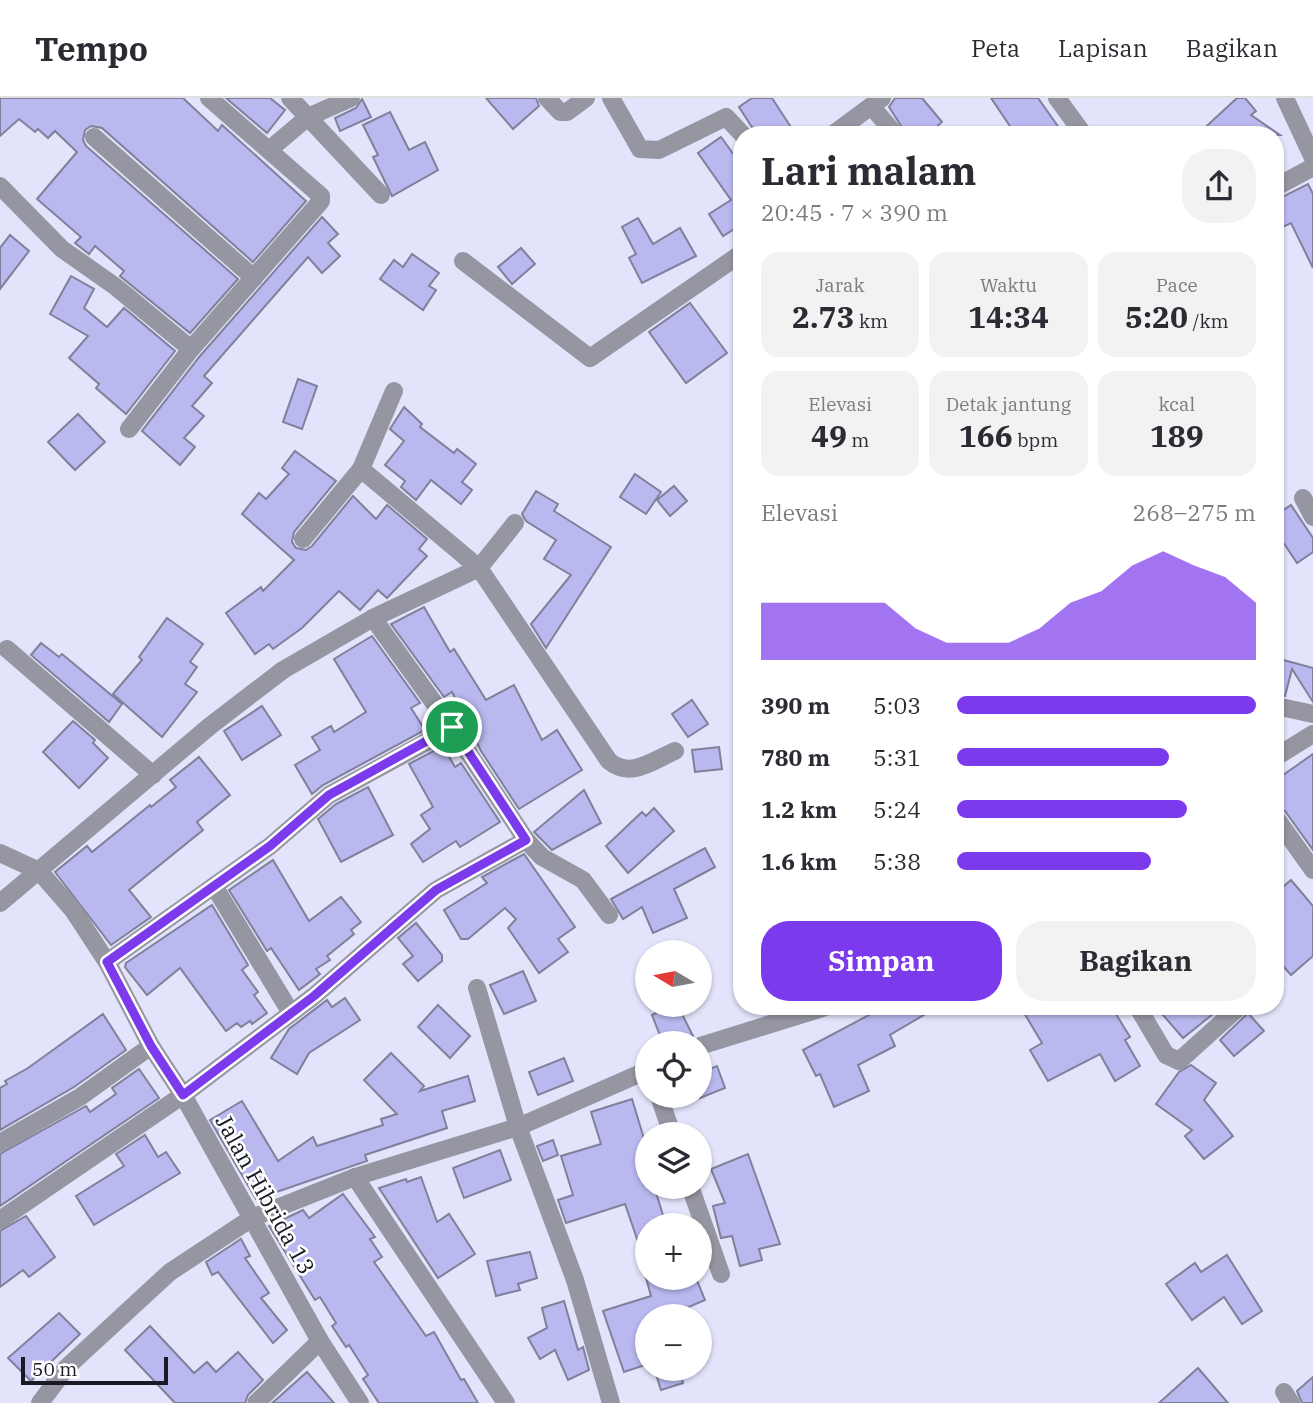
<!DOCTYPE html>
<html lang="id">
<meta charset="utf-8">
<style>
body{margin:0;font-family:"IBM Plex Serif",serif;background:#f2f2f3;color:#2b2b33;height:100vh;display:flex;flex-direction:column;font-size:26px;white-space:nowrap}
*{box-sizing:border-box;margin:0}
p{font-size:23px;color:#7c7c81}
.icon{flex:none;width:38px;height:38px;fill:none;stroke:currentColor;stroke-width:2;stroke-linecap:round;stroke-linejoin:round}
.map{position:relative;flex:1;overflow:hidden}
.details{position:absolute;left:733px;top:28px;width:551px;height:889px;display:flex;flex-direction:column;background:#fff;border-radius:28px;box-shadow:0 2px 5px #0004}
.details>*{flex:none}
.needle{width:46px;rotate:280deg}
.fabs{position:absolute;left:635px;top:842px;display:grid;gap:14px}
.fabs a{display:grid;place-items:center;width:77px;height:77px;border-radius:50%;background:#fff;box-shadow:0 2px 5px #0004;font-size:35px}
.scale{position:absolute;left:21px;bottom:18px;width:147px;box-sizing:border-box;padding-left:7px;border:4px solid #1a1a24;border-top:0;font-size:19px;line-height:24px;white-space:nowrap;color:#1a1a24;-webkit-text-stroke:5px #fff;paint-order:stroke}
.pin{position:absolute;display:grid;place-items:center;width:60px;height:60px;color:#fff;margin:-30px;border:4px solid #fff;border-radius:50%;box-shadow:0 2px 7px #0007}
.round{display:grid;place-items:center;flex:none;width:74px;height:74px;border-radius:28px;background:#f2f2f3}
.overview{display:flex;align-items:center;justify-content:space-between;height:119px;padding:0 28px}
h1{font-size:38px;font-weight:700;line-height:52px}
.metrics{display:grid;grid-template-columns:repeat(3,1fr);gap:10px;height:119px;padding:7px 28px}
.metrics div{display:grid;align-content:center;border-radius:18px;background:#f2f2f3;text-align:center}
.metrics b{font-size:30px;font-weight:700}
.metrics small{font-size:19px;font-weight:400}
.metrics p{font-size:19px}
.chart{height:196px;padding:14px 28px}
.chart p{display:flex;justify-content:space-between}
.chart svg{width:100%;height:126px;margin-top:7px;fill:#7c3aed;opacity:.7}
.primary-button{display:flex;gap:14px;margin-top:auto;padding:14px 28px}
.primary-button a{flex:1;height:80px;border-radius:28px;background:#7c3aed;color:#fff;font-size:28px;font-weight:700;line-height:80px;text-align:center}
.primary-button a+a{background:#f2f2f3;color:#2b2b33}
ul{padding:0 28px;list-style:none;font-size:23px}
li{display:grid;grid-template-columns:112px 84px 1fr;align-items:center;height:52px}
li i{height:18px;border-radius:9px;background:#7c3aed}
header{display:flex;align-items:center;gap:42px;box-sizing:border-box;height:98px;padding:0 35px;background:#fff;border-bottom:2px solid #e1e1e2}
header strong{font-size:33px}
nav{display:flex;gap:38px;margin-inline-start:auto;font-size:24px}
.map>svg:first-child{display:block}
.building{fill:#b9b9f0;stroke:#7f809a;stroke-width:2}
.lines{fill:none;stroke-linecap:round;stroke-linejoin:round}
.minor{stroke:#9596a2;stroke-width:18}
.route-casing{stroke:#fff;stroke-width:14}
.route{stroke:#7c3aed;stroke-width:9}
.labels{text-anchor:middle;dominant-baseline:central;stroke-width:5;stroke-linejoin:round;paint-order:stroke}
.street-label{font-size:23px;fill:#1a1a24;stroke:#fff}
</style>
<header>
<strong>Tempo</strong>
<nav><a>Peta</a><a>Lapisan</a><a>Bagikan</a></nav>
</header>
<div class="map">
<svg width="1313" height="1305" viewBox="0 0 1313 1305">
<rect width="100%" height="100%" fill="#e3e3fb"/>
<!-- building -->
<g class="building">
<polygon points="0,0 183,0 218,33 222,27 306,103 253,164 102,30 91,28 85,32 83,42 86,48 238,181 190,235 120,178 124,173 95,148 89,156 75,145 81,139 37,101 77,54 55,33 48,40 38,31 35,34 19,21 0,38"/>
<polygon points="226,0 270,0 285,12 267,35"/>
<polygon points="486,0 536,0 539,8 513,31"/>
<polygon points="752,0 772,0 796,37 757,37 739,9"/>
<polygon points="895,0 922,0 942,24 927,37 907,37 889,9"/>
<polygon points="991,0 1038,0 1064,37 1016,37"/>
<polygon points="1237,0 1245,0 1256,13 1251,17 1280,37 1197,37"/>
<polygon points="362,1 371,19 340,33 335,20 356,10"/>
<polygon points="390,14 409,52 425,44 438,72 392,98 373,59 378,57 363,27"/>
<polygon points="721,39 742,68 742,126 723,138 709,116 731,102 698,55"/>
<polygon points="1308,86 1313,96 1313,170 1291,125 1276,132 1276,102"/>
<polygon points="322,119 338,136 328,145 340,158 322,175 308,159 204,278 212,285 192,308 204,318 184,340 195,349 180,367 142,333 200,258"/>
<polygon points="638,120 653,146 680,130 696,158 642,185 629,160 636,156 622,129"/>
<polygon points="10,137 29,153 0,191 0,150"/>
<polygon points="521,150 535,166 512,186 498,169"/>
<polygon points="412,156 439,175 429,188 436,192 423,212 380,181 394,162 403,169"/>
<polygon points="71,178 94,191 84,210 107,229 124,210 175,253 126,316 96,290 99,286 69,260 88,238 50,216"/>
<polygon points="690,205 727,255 686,285 649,234"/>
<polygon points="298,281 317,288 302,331 283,324"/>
<polygon points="404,309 422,326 420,329 454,355 457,351 476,366 462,384 472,392 461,406 431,382 416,402 401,389 405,383 385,367 404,343 390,331"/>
<polygon points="78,316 105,344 75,372 48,344"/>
<polygon points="295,353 336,383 294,434 292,444 296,450 306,452 312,448 353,398 376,421 387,407 427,441 419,451 427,458 387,500 378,492 360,512 339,493 302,530 273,551 269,546 255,556 226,515 261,489 263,493 294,462 242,416 259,395 266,401 289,376 282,370"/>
<polygon points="635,376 661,394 646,416 620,399"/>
<polygon points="674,388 687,403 670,418 657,402"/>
<polygon points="536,393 558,406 554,413 611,449 546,550 531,526 571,477 544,461 556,442 526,423 522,416"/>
<polygon points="1291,407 1313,440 1313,454 1297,465 1281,441 1276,445 1276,417"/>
<polygon points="424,509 450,554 454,551 486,602 514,587 542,642 557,632 582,672 519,711 481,653 452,594 444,599 391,526"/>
<polygon points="167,520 203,546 190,564 197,569 185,586 197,594 162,639 113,596 142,562 139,559"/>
<polygon points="372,538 420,605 411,610 425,632 323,687 312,696 295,667 320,652 312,639 331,628 334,634 366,614 334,561"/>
<polygon points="41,545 59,559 62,556 122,606 109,624 31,557"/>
<polygon points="1276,560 1313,570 1313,604 1292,571 1285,598 1276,597"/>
<polygon points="692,602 708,626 688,639 672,616"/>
<polygon points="262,608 281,637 242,662 224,633"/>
<polygon points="73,623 95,642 93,645 108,660 79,690 43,654"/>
<polygon points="443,648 455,669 461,665 500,724 460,749 456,743 423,764 411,746 430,731 421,717 433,709 409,666"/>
<polygon points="719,649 722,671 695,674 692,652"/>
<polygon points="1313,656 1313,752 1285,713 1276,709 1276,682"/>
<polygon points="199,659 230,697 197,724 203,732 129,792 151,819 111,847 55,774 87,748 92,754 150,707 151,709 176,689 170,682"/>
<polygon points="368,689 393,737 341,764 318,721 336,706"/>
<polygon points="584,692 601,725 552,752 534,734"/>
<polygon points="654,710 674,733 628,775 606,748 642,714 646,718"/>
<polygon points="705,750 715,769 674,791 687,820 653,835 642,809 623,821 611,801"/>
<polygon points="524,756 575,829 558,841 568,854 539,875 508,830 516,821 505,810 468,841 461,841 444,812 487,785 482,779"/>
<polygon points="273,762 309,823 341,799 361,824 351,832 354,836 327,858 330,862 316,871 320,876 299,892 271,850 267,853 229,792"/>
<polygon points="1291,782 1313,808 1313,858 1291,877 1283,868 1276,874 1276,795"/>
<polygon points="212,807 248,867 242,872 258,894 254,897 267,915 252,926 250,923 241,929 237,925 226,933 180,870 147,897 125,869 126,865"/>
<polygon points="416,825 442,857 442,863 418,883 403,866 413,858 398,840"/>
<polygon points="523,873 536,903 504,916 490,887"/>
<polygon points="345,900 360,922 309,955 297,976 271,960 289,931 327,902 332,909"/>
<polygon points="673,906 677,906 693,938 679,945 663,945 652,917"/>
<polygon points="438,907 470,938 450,960 418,929"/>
<polygon points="886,908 939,908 890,937 895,948 858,967 869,993 834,1009 820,976 816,978 803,952"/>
<polygon points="1020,908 1111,908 1130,939 1125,942 1140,968 1115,983 1100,956 1048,983 1030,952 1042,945"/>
<polygon points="1173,908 1223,908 1183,940 1163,917"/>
<polygon points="1248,915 1264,933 1234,958 1220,942"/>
<polygon points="103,916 126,952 74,989 0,1032 0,990 7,986 5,983 28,970"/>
<polygon points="391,955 424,988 420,993 468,978 475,1003 442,1013 447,1030 365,1057 367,1063 256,1101 210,1022 242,1003 278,1063 313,1039 317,1048 383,1027 381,1021 397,1016 364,982"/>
<polygon points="564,960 573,983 538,997 529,974"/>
<polygon points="1191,967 1216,985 1204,1002 1233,1038 1204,1061 1185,1038 1192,1032 1156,1006 1179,974"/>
<polygon points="717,968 725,990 700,1000 700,975"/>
<polygon points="139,971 159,1000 0,1108 0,1056 86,1008 90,1014 116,996 112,990"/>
<polygon points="632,1001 648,1054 648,1088 654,1088 666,1127 648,1127 645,1164 625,1106 566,1125 558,1102 573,1097 561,1058 601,1046 591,1014"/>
<polygon points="145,1037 158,1059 166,1054 180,1075 94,1127 76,1098 124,1068 116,1056"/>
<polygon points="553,1042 558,1057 543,1063 537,1048"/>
<polygon points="500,1052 511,1082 464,1100 453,1070"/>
<polygon points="748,1056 780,1146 759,1151 762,1162 740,1168 732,1138 721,1140 713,1108 725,1105 711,1071"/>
<polygon points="421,1079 437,1124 449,1116 475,1156 438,1180 379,1090 406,1081 407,1084"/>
<polygon points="343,1096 375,1139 370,1141 382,1159 374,1164 426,1238 434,1234 461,1282 464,1281 478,1305 379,1305 363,1281 368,1277 349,1247 346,1249 332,1228 336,1225 320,1199 315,1202 269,1128 303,1112 309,1120"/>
<polygon points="26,1118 55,1159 29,1179 23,1172 0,1189 0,1133"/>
<polygon points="241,1141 250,1158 245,1160 269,1195 261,1200 287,1232 273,1245 218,1174 212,1177 206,1164"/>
<polygon points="530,1154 537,1180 518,1186 520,1192 496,1198 487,1163"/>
<polygon points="1227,1157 1262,1213 1242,1226 1224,1199 1192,1222 1166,1186 1195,1165 1201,1174"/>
<polygon points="646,1180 696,1180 705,1202 668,1218 648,1218 648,1266 624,1274 603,1213 651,1198"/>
<polygon points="564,1203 578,1252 583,1249 589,1272 568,1282 555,1252 540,1261 528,1240 547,1230 542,1210"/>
<polygon points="59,1215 80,1236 31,1283 8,1260"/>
<polygon points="150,1228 194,1275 207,1264 216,1274 238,1254 263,1282 248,1297 245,1305 175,1305 125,1252"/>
<polygon points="654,1270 679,1270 683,1285 661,1292"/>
<polygon points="1198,1270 1228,1305 1159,1305"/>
<polygon points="307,1274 334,1305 272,1305 279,1299"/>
<polygon points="1313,1279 1313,1305 1302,1305 1297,1293"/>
</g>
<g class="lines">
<!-- minor -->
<g class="minor">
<polyline points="290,0 381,97"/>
<polyline points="547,0 560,14 567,14 586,0"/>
<polyline points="611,0 640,51 659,52 726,19 743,37"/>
<polyline points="1057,0 1084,37"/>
<polyline points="1285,0 1313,60"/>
<polyline points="872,9 896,37"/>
<polyline points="832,37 882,0"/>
<polyline points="94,39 254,180"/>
<polyline points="269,52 308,19 351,0"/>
<polyline points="0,88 62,151 116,189 191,251 129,331"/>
<polyline points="1276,89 1313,69"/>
<polyline points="463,163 590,260 742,155"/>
<polyline points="191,251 321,103 321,98 209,0"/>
<path d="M361 371 479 470 609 663C630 681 652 663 675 653"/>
<polyline points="1303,400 1313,419"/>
<polyline points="303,441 361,371 394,293"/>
<polyline points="373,520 452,630 526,742 542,759 583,782 609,817"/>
<polyline points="7,551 153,677"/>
<polyline points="1276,608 1313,616"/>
<polyline points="1276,659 1313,636"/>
<polyline points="1276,720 1313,772"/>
<polyline points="0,755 39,773 73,812 107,864 151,948 183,997 320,1243 360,1305"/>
<polyline points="214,788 291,915"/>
<polyline points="0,805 210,628 283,572 373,520 479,470 515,425"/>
<polyline points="107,864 270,748 329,697 452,630"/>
<polyline points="477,890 518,1029 575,1182 611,1305"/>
<polyline points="1137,908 1166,957 1179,963 1240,908"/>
<polyline points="700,948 829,908"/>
<polyline points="659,998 672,1036"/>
<polyline points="0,1045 80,999 151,948"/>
<polyline points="355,1079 506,1305"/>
<polyline points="690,1088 721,1176"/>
<polyline points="0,1122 183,997 314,898 436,792 526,742"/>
<polyline points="1284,1294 1291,1305"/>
<polyline points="40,1305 67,1269 170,1174 252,1120 355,1079 518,1029 648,972"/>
<polyline points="256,1305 320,1243"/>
</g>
</g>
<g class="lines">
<!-- route casing -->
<g class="route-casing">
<polygon id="route" points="452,629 526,742 436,792 314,898 183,997 151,948 107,864 270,748 329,697"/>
</g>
<!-- route -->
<use href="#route" class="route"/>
</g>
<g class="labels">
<!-- street labels -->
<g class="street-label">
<text transform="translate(266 1096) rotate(61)">Jalan Hibrida 13</text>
</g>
</g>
</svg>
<div class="fabs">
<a><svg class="needle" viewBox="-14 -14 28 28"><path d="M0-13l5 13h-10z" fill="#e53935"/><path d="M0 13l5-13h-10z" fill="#7c7c81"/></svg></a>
<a><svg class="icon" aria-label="locate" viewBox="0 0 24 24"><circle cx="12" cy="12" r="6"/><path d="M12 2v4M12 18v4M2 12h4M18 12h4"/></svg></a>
<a><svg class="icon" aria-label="layers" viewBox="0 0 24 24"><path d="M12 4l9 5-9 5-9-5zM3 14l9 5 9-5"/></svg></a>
<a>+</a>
<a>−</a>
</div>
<div class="scale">50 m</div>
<div class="pin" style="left:452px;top:629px;background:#1e9e55"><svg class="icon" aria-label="arrive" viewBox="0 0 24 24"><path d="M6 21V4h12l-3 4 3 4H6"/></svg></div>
<section class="details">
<div class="overview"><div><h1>Lari malam</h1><p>20:45 · 7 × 390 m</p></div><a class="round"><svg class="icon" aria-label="share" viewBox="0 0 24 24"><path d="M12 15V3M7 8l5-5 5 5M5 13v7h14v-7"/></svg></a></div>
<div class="metrics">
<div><p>Jarak</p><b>2.73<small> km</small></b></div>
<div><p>Waktu</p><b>14:34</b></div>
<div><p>Pace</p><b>5:20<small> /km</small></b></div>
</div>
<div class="metrics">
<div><p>Elevasi</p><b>49<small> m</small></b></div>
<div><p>Detak jantung</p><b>166<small> bpm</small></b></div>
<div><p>kcal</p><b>189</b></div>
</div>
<div class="chart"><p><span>Elevasi</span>268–275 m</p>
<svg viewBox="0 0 160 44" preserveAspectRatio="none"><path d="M0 44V24L10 24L20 24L30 24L40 24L50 33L60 38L70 38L80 38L90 33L100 24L110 20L120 11L130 6L140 11L150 15L160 24V44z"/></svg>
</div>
<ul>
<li><b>390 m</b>5:03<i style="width:100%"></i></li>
<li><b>780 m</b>5:31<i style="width:71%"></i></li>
<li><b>1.2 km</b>5:24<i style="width:77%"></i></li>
<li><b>1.6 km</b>5:38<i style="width:65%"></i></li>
</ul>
<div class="primary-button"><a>Simpan</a><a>Bagikan</a></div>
</section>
</div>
